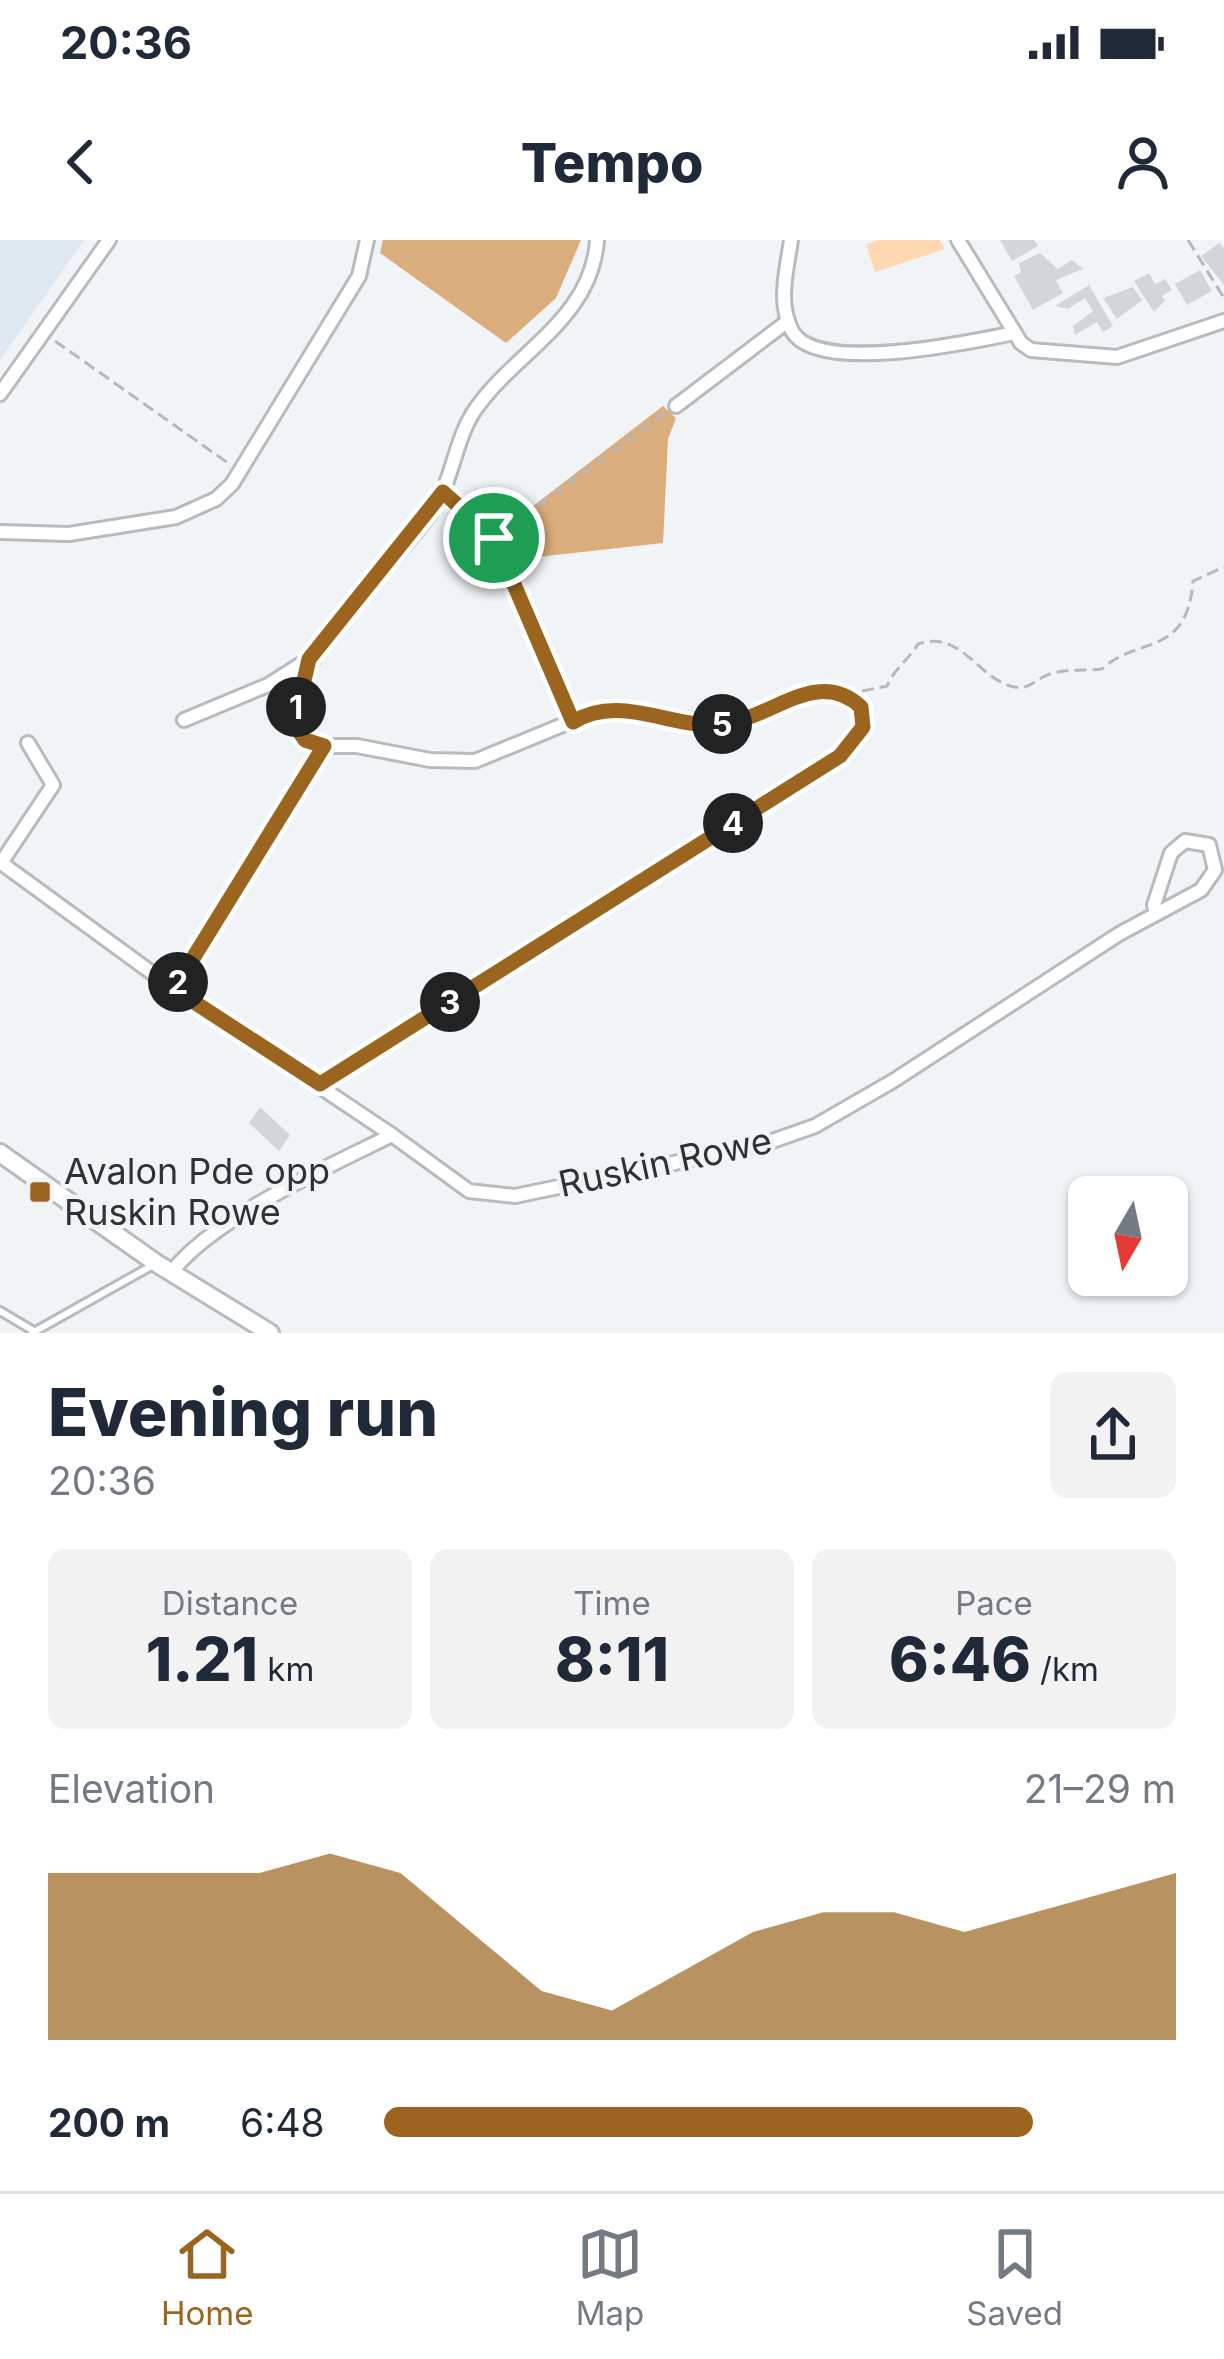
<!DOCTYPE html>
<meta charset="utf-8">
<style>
body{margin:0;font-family:Inter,sans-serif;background:#f2f2f3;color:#1f2937;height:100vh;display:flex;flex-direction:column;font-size:45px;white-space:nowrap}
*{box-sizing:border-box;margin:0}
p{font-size:39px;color:#747a83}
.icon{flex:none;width:66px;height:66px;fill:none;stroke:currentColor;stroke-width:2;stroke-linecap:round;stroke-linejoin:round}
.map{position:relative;height:1093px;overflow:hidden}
.drawer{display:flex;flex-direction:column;background:#fff;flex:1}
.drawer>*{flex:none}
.needle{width:78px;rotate:189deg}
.tools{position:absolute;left:1068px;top:936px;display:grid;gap:24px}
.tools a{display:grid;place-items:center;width:120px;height:120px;border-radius:18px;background:#fff;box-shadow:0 3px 9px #0004;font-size:60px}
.pin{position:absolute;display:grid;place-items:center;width:102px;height:102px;color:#fff;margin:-51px;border:6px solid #fff;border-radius:50%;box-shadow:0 3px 12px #0007}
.km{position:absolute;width:60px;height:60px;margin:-30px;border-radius:50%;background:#222;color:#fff;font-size:33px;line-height:60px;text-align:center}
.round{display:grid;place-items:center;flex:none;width:126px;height:126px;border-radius:18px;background:#f2f2f3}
.headline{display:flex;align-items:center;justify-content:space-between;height:204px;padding:0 48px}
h1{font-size:66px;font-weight:800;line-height:90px}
.figures{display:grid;grid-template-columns:repeat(3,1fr);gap:18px;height:204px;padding:12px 48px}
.figures div{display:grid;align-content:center;border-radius:18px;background:#f2f2f3;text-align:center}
.figures b{font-size:60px;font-weight:800}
.figures small{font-size:33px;font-weight:400}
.figures p{font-size:33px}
.chart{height:336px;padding:24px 48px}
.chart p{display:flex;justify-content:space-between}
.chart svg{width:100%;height:216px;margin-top:12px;fill:#9c651f;opacity:.7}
ul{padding:0 48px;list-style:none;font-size:39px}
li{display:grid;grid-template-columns:192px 144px 1fr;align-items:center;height:90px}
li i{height:30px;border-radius:15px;background:#9c651f}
.status{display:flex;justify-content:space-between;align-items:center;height:84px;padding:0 60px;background:#fff;direction:ltr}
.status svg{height:33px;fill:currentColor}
header{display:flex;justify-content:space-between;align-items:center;height:156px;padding:0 48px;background:#fff;font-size:54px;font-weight:800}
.tab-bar{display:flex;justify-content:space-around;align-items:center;height:168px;border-top:3px solid #e0e1e3;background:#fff;font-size:33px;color:#747a83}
.tab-bar a{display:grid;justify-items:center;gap:6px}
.tab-bar .on{color:#9c651f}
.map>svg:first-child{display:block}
.built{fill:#dfe7f0}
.green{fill:#fdd8b1}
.forest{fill:#dbad7c}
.building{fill:#d3d6d8}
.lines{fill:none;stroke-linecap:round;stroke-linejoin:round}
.service-casing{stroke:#b8bbbe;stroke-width:12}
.minor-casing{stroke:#b8bbbe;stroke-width:18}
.tertiary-casing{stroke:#b8bbbe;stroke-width:22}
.path{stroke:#b5b8ba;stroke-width:3;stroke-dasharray:12 6;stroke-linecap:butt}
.service{stroke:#fff;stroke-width:6}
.minor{stroke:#fff;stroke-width:12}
.tertiary{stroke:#fff;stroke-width:16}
.route-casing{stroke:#fff;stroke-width:24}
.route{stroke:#9c651f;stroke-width:15}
.poi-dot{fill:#9c651f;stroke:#f1f4f6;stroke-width:4.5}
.labels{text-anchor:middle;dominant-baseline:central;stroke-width:9;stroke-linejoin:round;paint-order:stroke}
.street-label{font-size:36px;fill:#303132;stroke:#f1f4f6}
.poi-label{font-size:36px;fill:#303132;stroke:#f1f4f6;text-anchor:start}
</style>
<div class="status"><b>20:36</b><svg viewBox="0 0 49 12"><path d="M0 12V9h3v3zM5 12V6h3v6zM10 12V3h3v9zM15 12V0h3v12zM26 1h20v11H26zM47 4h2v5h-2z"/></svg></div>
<header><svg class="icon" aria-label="back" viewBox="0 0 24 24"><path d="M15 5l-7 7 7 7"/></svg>Tempo<svg class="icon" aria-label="person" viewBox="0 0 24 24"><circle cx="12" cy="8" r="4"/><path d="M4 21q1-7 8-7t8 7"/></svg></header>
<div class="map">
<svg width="1224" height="1093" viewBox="0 0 1224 1093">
<rect width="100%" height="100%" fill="#f1f4f6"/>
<!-- built -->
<polygon class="built" points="0,0 84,0 0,120"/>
<!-- green -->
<polygon class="green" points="879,0 940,0 945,9 875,32 866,4"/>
<!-- forest -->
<g class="forest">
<polygon points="383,0 581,0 556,58 506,103 380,13"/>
<polygon points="663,166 676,178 668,199 663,303 493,322 481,296 502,290"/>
</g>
<!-- building -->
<g class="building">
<polygon points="1000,0 1034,0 1038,6 1012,21"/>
<polygon points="1219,3 1224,8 1224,45 1201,16"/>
<polygon points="1040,13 1058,29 1072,20 1083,29 1056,40 1063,53 1033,70 1014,36 1021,32 1019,23"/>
<polygon points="1200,30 1212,51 1187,65 1175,44"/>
<polygon points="1149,33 1155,44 1165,39 1172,50 1162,56 1165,61 1154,72 1134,41"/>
<polygon points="1089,45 1113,86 1103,92 1097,82 1075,95 1073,86 1093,71 1085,58 1068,69 1055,66"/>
<polygon points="1133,47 1142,60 1117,79 1103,58"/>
<polygon points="260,867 290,895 279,911 249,883"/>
</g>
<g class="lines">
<!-- service casing -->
<g class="service-casing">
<g id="service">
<polyline points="0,1071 32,1090"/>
<polyline points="32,1093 153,1025"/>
</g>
</g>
<!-- minor casing -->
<g class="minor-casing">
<g id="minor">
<path d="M791 0C787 29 777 63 792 91 816 135 971 102 1014 93"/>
<polyline points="958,0 1021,103 1031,110 1117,117 1224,81"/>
<polyline points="0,154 109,0"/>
<polyline points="676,166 788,81"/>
<polyline points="0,292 69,294 176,277 216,259 232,244 359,36 367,0"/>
<polyline points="184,480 268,445 309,419"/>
<polyline points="0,622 174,749 392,895"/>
<polyline points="1,623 53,545 28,503"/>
<polyline points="174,749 324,506"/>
<path d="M320 844 840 516 863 487 861 468 847 454 822 450 730 484 599 470 475 521 430 520 357 506H315L298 494C274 424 398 325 434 268 454 237 455 197 477 167 517 111 592 78 597 0"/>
<path d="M171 1033C212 978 330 926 392 895L469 951 515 956 761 905 815 886 893 841 1119 694 1201 650 1215 630 1209 605 1185 601 1171 613 1154 665 1156 674"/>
</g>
</g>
<!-- tertiary casing -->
<g class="tertiary-casing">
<polyline id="tertiary" points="0,913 156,1023 270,1093"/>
</g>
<!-- path -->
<g class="path">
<polyline points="1188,0 1224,58"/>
<polyline points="55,101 228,223"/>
<polyline points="455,258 494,298 567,470"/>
<polyline points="495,297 667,172"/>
<path d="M862 451 887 446C894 429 909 419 918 404 960 390 976 435 1010 446 1028 451 1031 443 1045 436 1063 428 1083 431 1102 429 1139 395 1187 418 1193 341L1224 327"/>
</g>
<!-- service -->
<use href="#service" class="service"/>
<!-- minor -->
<use href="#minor" class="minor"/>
<!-- tertiary -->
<use href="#tertiary" class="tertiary"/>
</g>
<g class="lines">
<!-- route casing -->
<g class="route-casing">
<path id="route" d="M443 252 494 298 573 482C624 451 677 494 730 483 776 474 819 428 861 467L863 487 840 516 320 844 174 749 324 506 305 500 294 484 309 419Z"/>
</g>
<!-- route -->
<use href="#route" class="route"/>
</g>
<!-- markers -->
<rect class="poi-dot" x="28" y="940" width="24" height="24" rx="6"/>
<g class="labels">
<!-- street labels -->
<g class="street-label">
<text transform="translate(665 922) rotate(-12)">Ruskin Rowe</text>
</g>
<!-- poi labels -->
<g class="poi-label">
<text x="64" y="931">Avalon Pde opp<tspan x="64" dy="41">Ruskin Rowe</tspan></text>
</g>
</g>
</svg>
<div class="tools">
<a><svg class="needle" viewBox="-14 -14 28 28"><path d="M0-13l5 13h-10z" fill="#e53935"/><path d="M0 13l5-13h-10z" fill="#747a83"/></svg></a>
</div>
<div class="pin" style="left:494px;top:298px;background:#1e9e55"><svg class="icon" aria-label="arrive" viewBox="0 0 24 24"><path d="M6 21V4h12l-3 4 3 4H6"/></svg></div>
<b class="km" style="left:296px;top:467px">1</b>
<b class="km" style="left:178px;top:742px">2</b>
<b class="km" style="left:450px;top:762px">3</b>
<b class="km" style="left:733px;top:583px">4</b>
<b class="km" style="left:722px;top:484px">5</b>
</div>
<section class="drawer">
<div class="headline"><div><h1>Evening run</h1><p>20:36</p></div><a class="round"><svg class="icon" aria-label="share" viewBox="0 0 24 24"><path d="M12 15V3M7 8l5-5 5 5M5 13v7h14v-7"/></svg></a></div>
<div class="figures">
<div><p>Distance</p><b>1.21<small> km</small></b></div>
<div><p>Time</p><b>8:11</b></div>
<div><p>Pace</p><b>6:46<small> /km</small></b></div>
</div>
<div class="chart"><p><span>Elevation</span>21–29 m</p>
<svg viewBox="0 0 160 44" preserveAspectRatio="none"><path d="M0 44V10L10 10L20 10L30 10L40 6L50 10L60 22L70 34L80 38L90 30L100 22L110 18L120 18L130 22L140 18L150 14L160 10V44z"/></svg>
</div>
<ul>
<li><b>200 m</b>6:48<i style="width:82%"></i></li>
</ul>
</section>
<nav class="tab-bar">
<a class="on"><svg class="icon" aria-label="home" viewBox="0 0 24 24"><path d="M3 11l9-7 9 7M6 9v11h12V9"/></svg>Home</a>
<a><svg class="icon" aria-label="map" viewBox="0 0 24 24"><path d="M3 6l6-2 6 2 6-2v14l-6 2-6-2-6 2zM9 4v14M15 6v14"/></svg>Map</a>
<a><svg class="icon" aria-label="saved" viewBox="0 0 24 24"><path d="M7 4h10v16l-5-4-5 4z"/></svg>Saved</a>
</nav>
